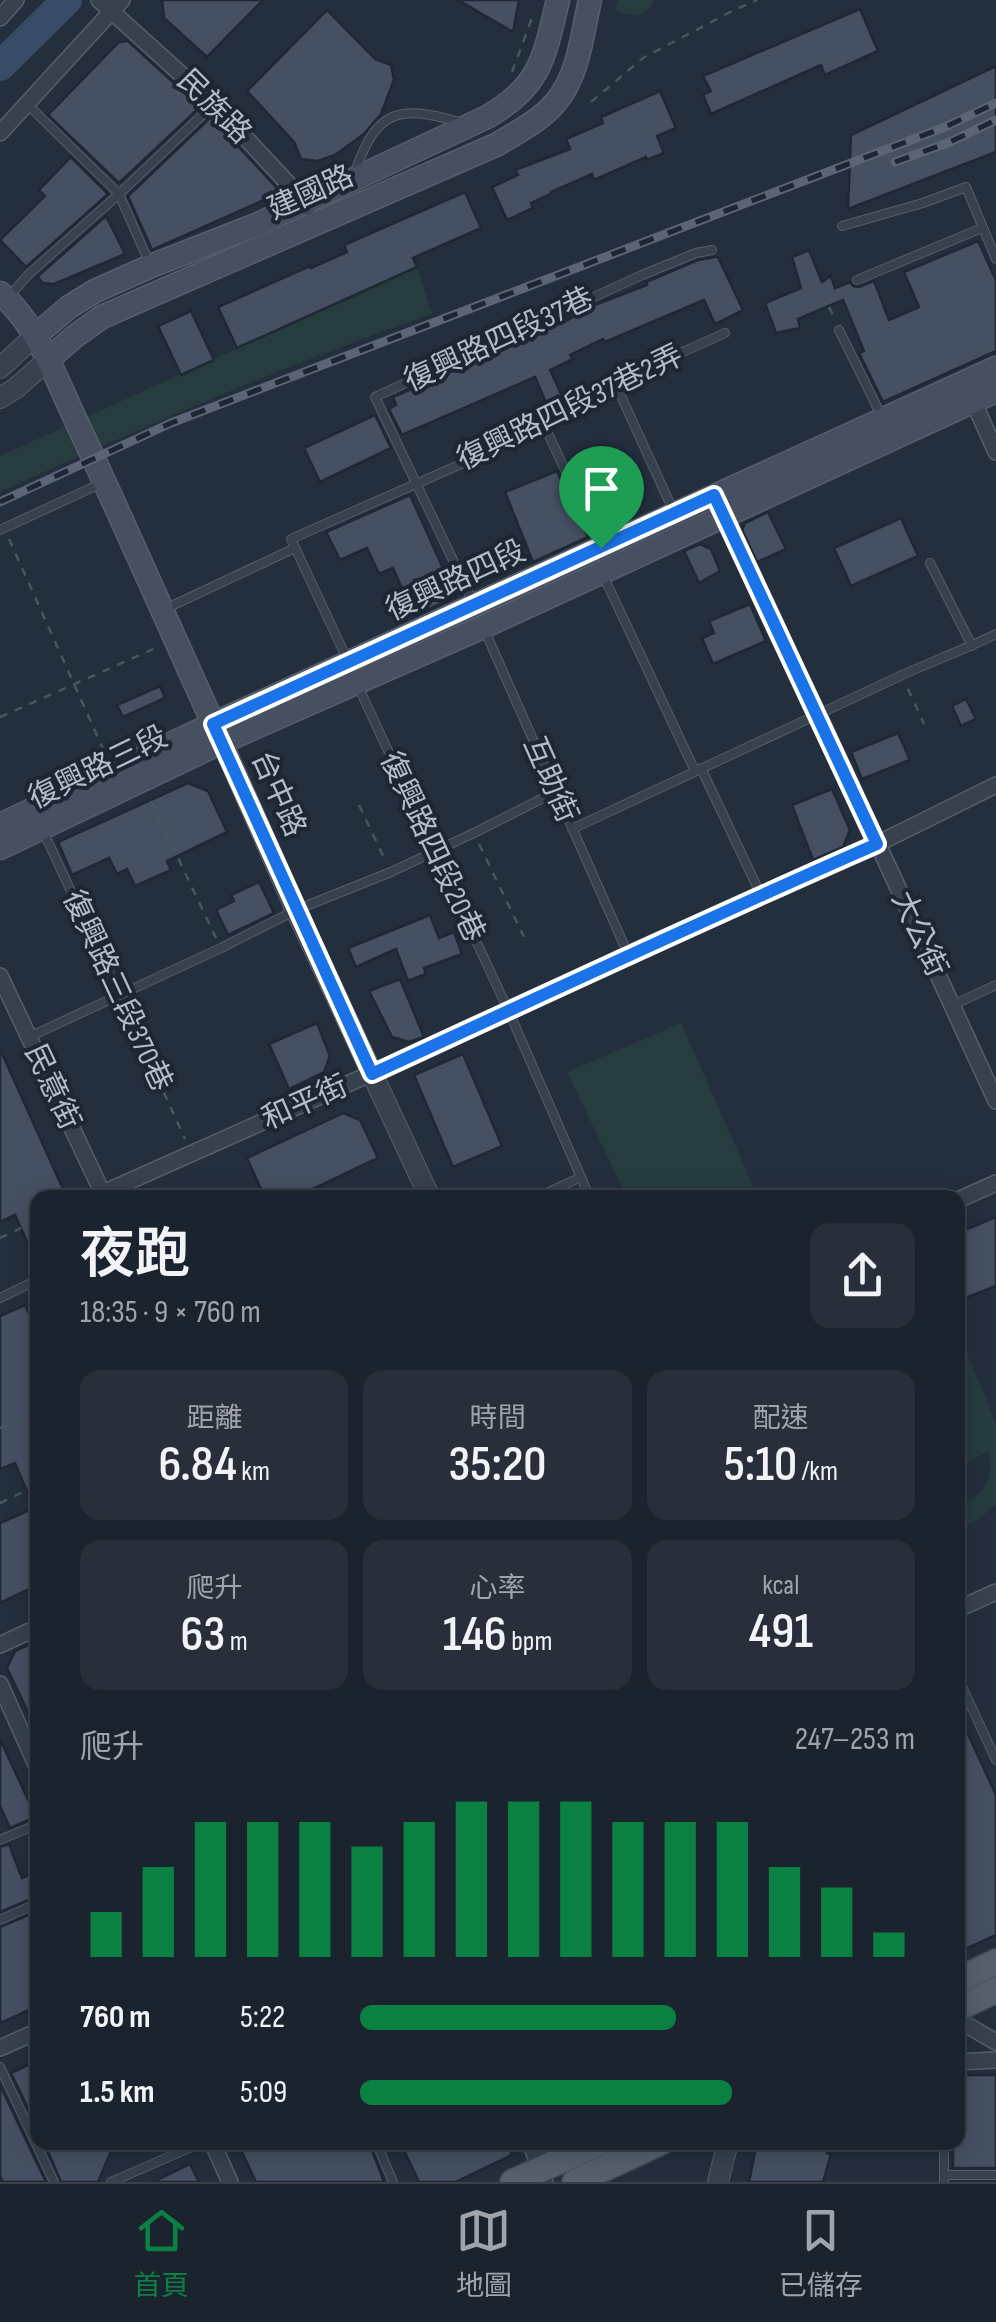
<!DOCTYPE html>
<html lang="zh-TW">
<meta charset="utf-8">
<style>
body{margin:0;font-family:"Sofia Sans Condensed","Noto Sans TC",sans-serif;background:#282f3a;color:#f1f3f6;height:100vh;display:flex;flex-direction:column;font-size:38px;white-space:nowrap}
*{box-sizing:border-box;margin:0}
p{font-size:32px;color:#a0a4aa}
.icon{flex:none;width:55px;height:55px;fill:none;stroke:currentColor;stroke-width:2;stroke-linecap:round;stroke-linejoin:round}
.map{position:relative;flex:1;overflow:hidden}
.side{position:absolute;left:30px;top:1190px;width:935px;height:960px;display:flex;flex-direction:column;background:#1b232e;border-radius:20px;box-shadow:0 5px 25px #0003,0 0 0 2px #39404a}
.side>*{flex:none}
.pin{position:absolute;display:grid;place-items:center;width:85px;height:85px;color:#fff;margin:-102px -42px;border-radius:50% 50% 50% 0;rotate:-45deg;box-shadow:0 0 10px #0007}
.pin .icon{rotate:45deg}
.round{display:grid;place-items:center;flex:none;width:105px;height:105px;border-radius:20px;background:#282f3a}
.overview{display:flex;align-items:center;justify-content:space-between;height:170px;padding:0 50px}
h1{font-size:55px;font-weight:600;line-height:75px}
.stats{display:grid;grid-template-columns:repeat(3,1fr);gap:15px;height:170px;padding:10px 50px}
.stats div{display:grid;align-content:center;border-radius:20px;background:#282f3a;text-align:center}
.stats b{font-size:50px;font-weight:600}
.stats small{font-size:28px;font-weight:400}
.stats p{font-size:28px}
.chart{height:280px;padding:20px 50px}
.chart p{display:flex;justify-content:space-between}
.chart svg{width:100%;height:180px;margin-top:10px;stroke:#0b8043;stroke-width:6}
ul{padding:0 50px;list-style:none;font-size:32px}
li{display:grid;grid-template-columns:160px 120px 1fr;align-items:center;height:75px}
li i{height:25px;border-radius:12px;background:#0b8043}
.menu{display:flex;justify-content:space-around;align-items:center;height:140px;border-top:2px solid #39404a;background:#1b232e;font-size:28px;color:#a0a4aa}
.menu a{display:grid;justify-items:center;gap:5px}
.menu .on{color:#0b8043}
.map>svg:first-child{display:block}
.green{fill:#263c3f}
.lines{fill:none;stroke-linecap:round;stroke-linejoin:round}
.river{stroke:#394c67;stroke-width:30}
.building{fill:#455162;stroke:#1f2835;stroke-width:2.5}
.service-casing{stroke:#565f6c;stroke-width:10}
.minor-casing{stroke:#565f6c;stroke-width:18}
.tertiary-casing{stroke:#565f6c;stroke-width:22}
.secondary-casing{stroke:#565f6c;stroke-width:25}
.primary-casing{stroke:#414a57;stroke-width:28}
.path{stroke:#44595c;stroke-width:2.5;stroke-dasharray:8 8;stroke-linecap:butt}
.service{stroke:#38414e;stroke-width:8}
.minor{stroke:#38414e;stroke-width:15}
.tertiary{stroke:#38414e;stroke-width:20}
.secondary{stroke:#465061;stroke-width:22}
.primary{stroke:#56606e;stroke-width:25}
.rail-casing{stroke:#5a6575;stroke-width:9}
.rail{stroke:#1d2633;stroke-width:5;stroke-dasharray:15;stroke-linecap:butt}
.route-casing{stroke:#fff;stroke-width:20}
.route{stroke:#1a73e8;stroke-width:12}
.labels{text-anchor:middle;dominant-baseline:central;stroke-width:8;stroke-linejoin:round;paint-order:stroke}
.street-label{font-size:30px;fill:#b4bcc9;stroke:#1d2633}
</style>
<div class="map">
<svg width="996" height="2182" viewBox="0 0 996 2182">
<rect width="100%" height="100%" fill="#242f3e"/>
<!-- green -->
<g class="green">
<path d="M618 0H654C647 19 631 17 615 10Z"/>
<path d="M417 267 432 314C284 365 142 428 0 492V456Z"/>
<polygon points="681,1023 758,1197 627,1197 567,1072"/>
<path d="M958 1332 996 1423V1504C985 1514 973 1526 958 1526V1503C984 1500 996 1476 988 1452L958 1466Z"/>
</g>
<g class="lines">
<!-- river -->
<polyline class="river" points="0,66 67,0"/>
</g>
<!-- building -->
<g class="building">
<polygon points="162,0 263,0 207,57 164,18"/>
<polygon points="458,0 519,0 513,32"/>
<polygon points="860,9 878,51 825,75 821,65 711,114 703,95 711,91 703,76"/>
<polygon points="327,10 375,59 391,65 394,80 381,114 364,134 335,155 318,161 301,159 294,142 247,91"/>
<polygon points="128,41 200,107 119,183 48,115 119,42"/>
<polygon points="996,66 996,152 848,209 851,135"/>
<polygon points="660,91 676,128 657,136 664,153 647,160 646,157 594,180 592,174 551,192 551,194 531,203 533,208 507,220 492,187 518,175 515,170 570,149 566,139 603,123 601,117"/>
<polygon points="211,117 276,187 275,195 152,250 128,196"/>
<polygon points="71,157 108,194 26,267 0,240 45,196 39,190"/>
<polygon points="465,192 481,228 413,258 417,267 237,348 218,307 310,266 311,268 347,252 344,245"/>
<polygon points="106,216 125,254 54,284 43,283 37,277"/>
<polygon points="978,241 996,280 996,351 883,402 859,353 864,351 843,300 798,319 800,328 776,333 765,303 801,288 792,257 809,250 822,282 831,276 835,288 850,282 853,286 859,287 874,281 889,320 919,307 904,272"/>
<polygon points="715,257 718,257 743,310 715,324 704,300 605,342 603,339 570,355 573,359 550,370 563,398 547,405 535,377 402,435 389,409 396,405 393,397 566,321 592,306 647,285 646,282 698,260"/>
<polygon points="191,311 214,360 181,375 158,326"/>
<polygon points="375,415 391,448 320,482 304,448"/>
<polygon points="557,471 588,537 533,562 505,492"/>
<polygon points="410,495 456,597 414,616 393,568 379,574 367,548 340,560 326,532"/>
<polygon points="768,512 786,549 757,562 742,530 745,523"/>
<polygon points="901,518 918,556 851,586 834,548"/>
<polygon points="700,544 711,549 720,571 699,583 684,551"/>
<polygon points="750,604 766,641 713,664 702,638 714,633 709,621"/>
<polygon points="160,686 165,698 123,717 117,705"/>
<polygon points="966,699 976,719 961,726 952,706"/>
<polygon points="898,733 910,760 862,779 851,752"/>
<polygon points="188,783 208,791 227,832 167,861 171,870 135,886 127,869 117,874 109,858 72,875 58,842"/>
<polygon points="832,789 850,830 843,847 813,860 792,805"/>
<polygon points="259,882 274,913 228,935 216,910 234,901 231,895"/>
<polygon points="430,915 439,938 454,932 462,954 424,968 426,974 408,981 396,949 356,967 348,948"/>
<polygon points="400,979 424,1037 409,1042 392,1037 369,991"/>
<polygon points="317,1023 330,1056 324,1072 289,1089 269,1044"/>
<polygon points="0,1049 67,1198 38,1198 38,1266 15,1215 0,1222"/>
<polygon points="463,1054 502,1146 453,1167 414,1075"/>
<polygon points="343,1113 360,1120 378,1158 294,1198 265,1198 247,1158"/>
<polygon points="996,1217 996,1286 963,1299 958,1285 958,1233"/>
<polygon points="25,1305 38,1334 38,1585 0,1603 0,1523 34,1508 15,1463 0,1469 0,1316"/>
<polygon points="38,1640 38,1733 7,1668 15,1651"/>
<polygon points="958,1712 996,1795 996,1935 961,1951 958,1943"/>
<polygon points="0,1739 36,1817 10,1828 0,1806"/>
<polygon points="9,1844 22,1878 38,1871 38,1896 0,1912 0,1847"/>
<polygon points="38,1911 38,2006 0,2023 0,1927"/>
<polygon points="38,2060 38,2129 11,2073"/>
<polygon points="958,2075 996,2075 996,2168 953,2168 953,2142 958,2142"/>
<polygon points="0,2085 46,2182 3,2182 0,2176"/>
<polygon points="44,2142 115,2142 98,2182 61,2182"/>
<polygon points="237,2142 369,2142 384,2182 256,2182"/>
<polygon points="400,2142 515,2142 510,2156 456,2182 419,2182"/>
<polygon points="757,2142 829,2142 827,2153 831,2154 823,2182 749,2182"/>
<polygon points="190,2164 199,2182 153,2182"/>
</g>
<g class="lines">
<!-- service casing -->
<g class="service-casing">
<g id="service">
<polyline points="27,104 119,194 149,262"/>
<path d="M354 175C375 112 396 103 459 122"/>
<polyline points="842,226 923,203 966,187 996,259"/>
<polyline points="857,280 982,228"/>
<polyline points="10,295 29,274 119,194 214,104"/>
<polyline points="839,330 881,415"/>
<polyline points="615,383 673,510"/>
<polyline points="545,427 600,545"/>
<polyline points="0,530 100,484"/>
<polyline points="930,563 972,646"/>
<polyline points="603,575 695,771"/>
<polyline points="473,602 375,397 642,275 696,253 712,250"/>
<polyline points="165,609 295,548"/>
<polyline points="484,629 628,954"/>
<polyline points="348,661 291,539 545,427 541,416 725,333"/>
<polyline points="358,686 509,1012 590,1198"/>
<polyline points="701,768 761,895"/>
<path d="M572 829C680 778 790 728 898 677 930 662 964 650 996 634"/>
<polyline points="44,833 119,995"/>
<polyline points="953,1005 996,985"/>
<polyline points="29,1037 221,948 296,910 391,872 474,833 555,792"/>
<polyline points="536,1198 581,1177"/>
<polyline points="0,1298 33,1282 38,1293"/>
<polyline points="958,1678 996,1760"/>
<polyline points="0,1840 38,1824"/>
<polyline points="0,1920 38,1903"/>
<polyline points="0,2067 54,2182"/>
<polyline points="376,2142 393,2182"/>
<polyline points="944,2142 944,2182"/>
<polyline points="544,2161 548,2142"/>
<polyline points="944,2175 996,2175"/>
<polyline points="111,2182 203,2142"/>
</g>
</g>
<!-- minor casing -->
<g class="minor-casing">
<g id="minor">
<polyline points="99,0 214,104 295,191 307,207"/>
<polyline points="0,18 16,0"/>
<polyline points="0,133 122,0"/>
<polyline points="970,394 996,452"/>
<polyline points="719,508 819,716 996,1101"/>
<polyline points="0,976 105,1198"/>
<polyline points="103,1193 509,1012 628,954 877,844 996,785"/>
<polyline points="958,1200 996,1183"/>
<polyline points="958,1609 996,1592"/>
<polyline points="0,1645 38,1627"/>
<polyline points="0,1684 38,1769"/>
<polyline points="958,2020 996,2042"/>
<polyline points="0,2048 38,2031"/>
<polyline points="958,2062 996,2060"/>
<polyline points="212,2142 230,2182"/>
<polyline points="530,2142 545,2182"/>
</g>
</g>
<!-- tertiary casing -->
<g class="tertiary-casing">
<g id="tertiary">
<polyline points="0,368 36,335"/>
<polyline points="0,398 16,388 48,360"/>
<polyline points="222,742 296,910 430,1198"/>
<polyline points="718,2182 728,2142"/>
</g>
</g>
<!-- secondary casing -->
<g class="secondary-casing">
<g id="secondary">
<path d="M0 293C39 327 56 379 78 425 126 527 171 631 218 734"/>
<path d="M36 335 69 307 95 291 151 266 256 225 487 117C542 85 544 57 558 0"/>
<path d="M48 360 74 337 102 317 498 144C517 132 540 121 555 103 579 76 582 34 590 0"/>
<polyline points="0,825 213,724 996,368"/>
<polyline points="0,848 222,742 483,627 996,391"/>
</g>
</g>
<!-- primary casing -->
<g class="primary-casing">
<g id="primary">
<polyline points="958,1980 996,1962"/>
<polyline points="958,2008 996,1990"/>
<polyline points="513,2182 601,2142"/>
<polyline points="575,2182 661,2142"/>
</g>
</g>
<!-- path -->
<g class="path">
<polyline points="512,72 532,18"/>
<polyline points="591,102 643,58 732,11 757,0"/>
<polyline points="829,307 835,319"/>
<polyline points="9,539 104,751"/>
<polyline points="908,689 924,724"/>
<polyline points="0,717 158,647"/>
<polyline points="151,801 216,938"/>
<polyline points="359,805 386,862"/>
<polyline points="479,844 524,937"/>
<polyline points="124,1005 185,1139"/>
<polyline points="0,1238 21,1228"/>
<polyline points="0,1428 38,1411"/>
<polyline points="0,1503 38,1485"/>
</g>
<!-- service -->
<use href="#service" class="service"/>
<!-- minor -->
<use href="#minor" class="minor"/>
<!-- tertiary -->
<use href="#tertiary" class="tertiary"/>
<!-- secondary -->
<use href="#secondary" class="secondary"/>
<!-- primary -->
<use href="#primary" class="primary"/>
<!-- rail casing -->
<g class="rail-casing">
<g id="rail">
<polyline points="895,162 950,142 996,120"/>
<polyline points="0,502 171,423 945,127 996,103"/>
</g>
</g>
<!-- rail -->
<use href="#rail" class="rail"/>
</g>
<g class="lines">
<!-- route casing -->
<g class="route-casing">
<path id="route" d="M714 495 877 844C708 918 540 996 372 1074L213 724Z"/>
</g>
<!-- route -->
<use href="#route" class="route"/>
</g>
<g class="labels">
<!-- street labels -->
<g class="street-label">
<text transform="translate(214 107) rotate(45)">民族路</text>
<text transform="translate(311 193) rotate(-24)">建國路</text>
<text transform="translate(499 340) rotate(-25)">復興路四段37巷</text>
<text transform="translate(570 408) rotate(-26)">復興路四段37巷2弄</text>
<text transform="translate(456 581) rotate(-25)">復興路四段</text>
<text transform="translate(98 768) rotate(-26)">復興路三段</text>
<text transform="translate(550 780) rotate(66)">互助街</text>
<text transform="translate(278 794) rotate(66)">台中路</text>
<text transform="translate(432 847) rotate(65)">復興路四段20巷</text>
<text transform="translate(919 934) rotate(65)">大公街</text>
<text transform="translate(117 991) rotate(65)">復興路三段370巷</text>
<text transform="translate(52 1087) rotate(65)">民意街</text>
<text transform="translate(305 1103) rotate(-24)">和平街</text>
</g>
</g>
</svg>
<div class="pin" style="left:601px;top:548px;background:#1e9e55"><svg class="icon" aria-label="arrive" viewBox="0 0 24 24"><path d="M6 21V4h12l-3 4 3 4H6"/></svg></div>
<section class="side">
<div class="overview"><div><h1>夜跑</h1><p>18:35 · 9 × 760 m</p></div><a class="round"><svg class="icon" aria-label="share" viewBox="0 0 24 24"><path d="M12 15V3M7 8l5-5 5 5M5 13v7h14v-7"/></svg></a></div>
<div class="stats">
<div><p>距離</p><b>6.84<small> km</small></b></div>
<div><p>時間</p><b>35:20</b></div>
<div><p>配速</p><b>5:10<small> /km</small></b></div>
</div>
<div class="stats">
<div><p>爬升</p><b>63<small> m</small></b></div>
<div><p>心率</p><b>146<small> bpm</small></b></div>
<div><p>kcal</p><b>491</b></div>
</div>
<div class="chart"><p><span>爬升</span>247–253 m</p>
<svg viewBox="0 0 160 44" preserveAspectRatio="none"><path d="M5 44V33M15 44V22M25 44V11M35 44V11M45 44V11M55 44V17M65 44V11M75 44V6M85 44V6M95 44V6M105 44V11M115 44V11M125 44V11M135 44V22M145 44V27M155 44V38"/></svg>
</div>
<ul>
<li><b>760 m</b>5:22<i style="width:57%"></i></li>
<li><b>1.5 km</b>5:09<i style="width:67%"></i></li>
</ul>
</section>
</div>
<nav class="menu">
<a class="on"><svg class="icon" aria-label="home" viewBox="0 0 24 24"><path d="M3 11l9-7 9 7M6 9v11h12V9"/></svg>首頁</a>
<a><svg class="icon" aria-label="map" viewBox="0 0 24 24"><path d="M3 6l6-2 6 2 6-2v14l-6 2-6-2-6 2zM9 4v14M15 6v14"/></svg>地圖</a>
<a><svg class="icon" aria-label="saved" viewBox="0 0 24 24"><path d="M7 4h10v16l-5-4-5 4z"/></svg>已儲存</a>
</nav>
